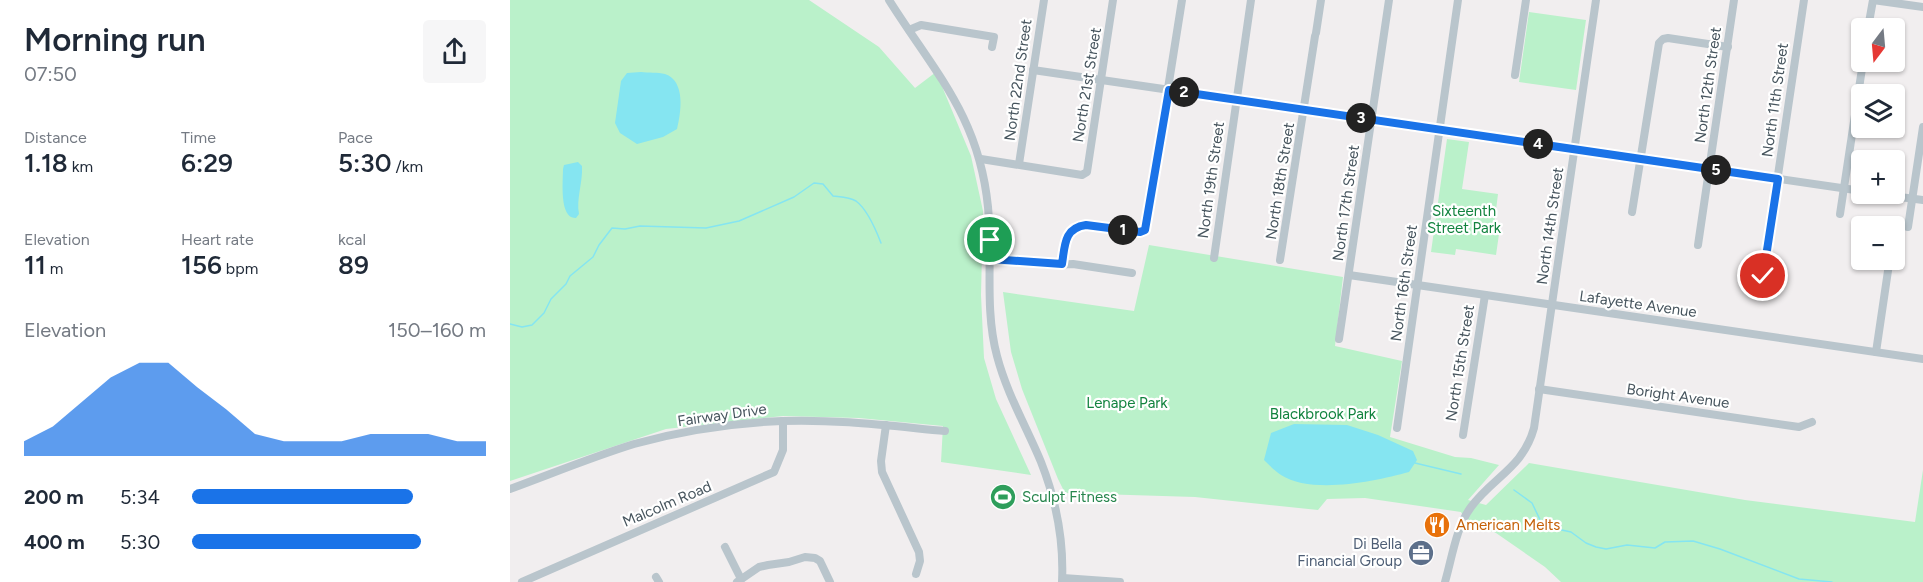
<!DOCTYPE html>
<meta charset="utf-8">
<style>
body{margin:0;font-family:Figtree,sans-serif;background:#f6f6f7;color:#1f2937;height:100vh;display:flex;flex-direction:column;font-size:22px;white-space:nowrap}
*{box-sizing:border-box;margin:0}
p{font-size:20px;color:#747a83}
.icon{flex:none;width:33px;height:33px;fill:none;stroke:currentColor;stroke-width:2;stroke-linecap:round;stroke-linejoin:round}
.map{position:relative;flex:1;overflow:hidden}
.side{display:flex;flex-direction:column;background:#fff;width:510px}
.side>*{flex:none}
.needle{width:39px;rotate:196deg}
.controls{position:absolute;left:1341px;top:18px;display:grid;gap:12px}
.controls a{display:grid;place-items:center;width:54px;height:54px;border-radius:6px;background:#fff;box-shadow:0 2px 4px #0004;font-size:30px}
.pin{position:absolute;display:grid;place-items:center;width:51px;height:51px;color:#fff;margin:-26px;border:3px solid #fff;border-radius:50%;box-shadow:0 2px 6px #0007}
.km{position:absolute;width:30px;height:30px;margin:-15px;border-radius:50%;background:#222;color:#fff;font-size:16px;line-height:30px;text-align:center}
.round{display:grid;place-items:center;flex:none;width:63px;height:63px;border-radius:6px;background:#f6f6f7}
.summary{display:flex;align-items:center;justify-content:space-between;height:102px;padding:0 24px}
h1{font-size:33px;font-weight:600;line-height:45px}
.stats{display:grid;grid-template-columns:repeat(3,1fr);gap:9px;height:102px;padding:6px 24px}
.stats div{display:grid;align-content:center}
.stats b{font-size:26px;font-weight:600}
.stats small{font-size:16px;font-weight:400}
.stats p{font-size:16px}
.chart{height:168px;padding:12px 24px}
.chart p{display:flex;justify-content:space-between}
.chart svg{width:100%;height:108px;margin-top:6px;fill:#1a73e8;opacity:.7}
ul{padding:0 24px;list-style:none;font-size:20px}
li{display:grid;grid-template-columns:96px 72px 1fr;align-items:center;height:45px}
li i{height:15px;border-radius:8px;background:#1a73e8}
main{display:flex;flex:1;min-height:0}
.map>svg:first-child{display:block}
.green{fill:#baf1ca}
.water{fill:#85e5f1}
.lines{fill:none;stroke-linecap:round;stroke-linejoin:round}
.stream{stroke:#85e5f1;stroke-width:1.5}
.minor{stroke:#b9c5cc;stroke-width:8}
.route-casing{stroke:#fff;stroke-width:12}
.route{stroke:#1a73e8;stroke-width:8}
.labels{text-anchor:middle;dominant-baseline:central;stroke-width:4.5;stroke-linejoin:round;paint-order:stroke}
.street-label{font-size:15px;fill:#46545d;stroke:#fff}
.park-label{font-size:15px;fill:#12833f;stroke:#fff}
.leisure-label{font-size:15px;fill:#27864d;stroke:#fff;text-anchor:start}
.food-label{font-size:15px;fill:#c56008;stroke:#fff;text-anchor:start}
.service-label{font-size:15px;fill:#4e5e75;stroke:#fff;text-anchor:end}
</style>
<main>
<section class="side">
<div class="summary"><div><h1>Morning run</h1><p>07:50</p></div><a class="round"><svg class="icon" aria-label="share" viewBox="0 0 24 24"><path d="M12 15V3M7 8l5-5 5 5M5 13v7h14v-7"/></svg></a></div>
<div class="stats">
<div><p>Distance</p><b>1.18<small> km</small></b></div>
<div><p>Time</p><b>6:29</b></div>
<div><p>Pace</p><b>5:30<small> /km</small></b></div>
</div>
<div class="stats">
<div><p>Elevation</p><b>11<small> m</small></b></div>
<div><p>Heart rate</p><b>156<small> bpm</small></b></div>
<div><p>kcal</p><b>89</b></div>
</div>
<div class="chart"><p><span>Elevation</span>150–160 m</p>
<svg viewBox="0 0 160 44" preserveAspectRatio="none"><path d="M0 44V38L10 32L20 22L30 12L40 6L50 6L60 16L70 25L80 35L90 38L100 38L110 38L120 35L130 35L140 35L150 38L160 38V44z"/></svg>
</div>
<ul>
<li><b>200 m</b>5:34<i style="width:75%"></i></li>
<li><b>400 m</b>5:30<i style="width:78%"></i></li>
</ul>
</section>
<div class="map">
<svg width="1413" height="582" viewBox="0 0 1413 582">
<rect width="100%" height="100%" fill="#f1eeef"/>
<!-- green -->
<g class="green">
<polygon points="0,0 299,0 369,47 405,88 426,72 461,156 473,211 471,295 474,358 486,399 521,475 431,462 433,426 349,418 273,416 156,429 0,481"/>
<polygon points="1019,12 1076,20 1066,90 1009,82"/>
<polygon points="937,139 959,142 952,189 988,194 984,226 990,227 986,255 946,249 945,255 921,252"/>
<polygon points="639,245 833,277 825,346 892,361 880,437 945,457 961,458 989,465 958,500 976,505 1019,463 1235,500 1405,522 1413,470 1413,582 1051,582 1035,567 986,533 957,523 951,512 855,498 817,499 808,510 685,497 555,493 548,479 512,389 501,352 493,292 624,311"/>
</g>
<!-- water -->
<g class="water">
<path d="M131 72C138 73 148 72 155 74 176 81 171 113 167 129L153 137 127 144 110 133 105 123 111 81 117 73Z"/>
<path d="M68 162 72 166C73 182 66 199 69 214L66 218C49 219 53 181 53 169L54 165Z"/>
<path d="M784 424 837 425 868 435 903 451 907 460 899 472C866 481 802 495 771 475 765 471 759 465 754 460L761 433Z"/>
</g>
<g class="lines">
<!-- stream -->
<g class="stream">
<path d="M0 324 12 327 22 325 34 313 41 299 56 284 60 276 83 257 89 245 102 228 115 229 130 226 196 228 229 221 284 197 304 183 313 184 323 196C331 197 339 197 346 201 358 210 366 230 371 243"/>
<polyline points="905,463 951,474"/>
<polyline points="1004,490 1022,503 1033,526 1061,532 1076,543 1086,547 1096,549 1117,545 1145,548 1155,542 1183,541 1210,549 1289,579 1322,582"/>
</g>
<!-- minor -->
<g class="minor">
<path d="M379 0C425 73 469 116 478 207 483 256 474 308 487 356 497 394 516 426 531 462 546 500 554 541 552 582"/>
<polyline points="1363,0 1413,7"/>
<polyline points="1358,28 1363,0"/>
<polyline points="399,30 411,25 484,37 482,47"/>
<polyline points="806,33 811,0"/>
<polyline points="523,70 1352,191"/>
<polyline points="1005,75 1016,0"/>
<polyline points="471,159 572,175 577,172 603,0"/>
<polyline points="509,164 534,0"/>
<polyline points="1367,194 1413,200"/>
<polyline points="1122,212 1149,43 1153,39 1158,38 1218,47"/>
<polyline points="1330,214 1353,62"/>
<polyline points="1398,227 1413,127"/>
<polyline points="1188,245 1224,0"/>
<polyline points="704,258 741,0"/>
<polyline points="481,259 542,265 563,264 622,273"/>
<polyline points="770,260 805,36"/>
<path d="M552 264C555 245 554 228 576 225L630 232 636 227 672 0"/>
<polyline points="839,275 1413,359"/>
<polyline points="1253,276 1294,0"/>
<polyline points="829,339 879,0"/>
<polyline points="1366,352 1379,264"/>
<polyline points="1029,389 1289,427 1302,422"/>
<polyline points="376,425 371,461 372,472 409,552 410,561 406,574"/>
<polyline points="887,428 948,0"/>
<polyline points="953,435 975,295"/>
<path d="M0 489C41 474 82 457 124 444 171 431 223 423 272 421 327 419 381 426 435 431"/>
<polyline points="215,547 231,579"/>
<polyline points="146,577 149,582"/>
<polyline points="553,578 610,582"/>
<polyline points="12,582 264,472 273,450 273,421"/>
<polyline points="227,582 249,567 258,565 279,562 295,557 305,558 310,561 320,582"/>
<path d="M935 582C942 558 946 527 961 507 983 477 1013 468 1024 428L1086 0"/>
</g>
</g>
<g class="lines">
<!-- route casing -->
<g class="route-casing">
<path id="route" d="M480 240 481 259 552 264C555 245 554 228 576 225L630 232 635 230 659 90 1268 179 1253 276"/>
</g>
<!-- route -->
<use href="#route" class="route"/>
</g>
<!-- icons -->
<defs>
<g id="stadium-disc" transform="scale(1.35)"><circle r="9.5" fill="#2e9e5b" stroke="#fff"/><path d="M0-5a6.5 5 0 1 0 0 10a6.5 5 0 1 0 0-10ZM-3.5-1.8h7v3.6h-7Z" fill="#fff"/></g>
<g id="restaurant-disc" transform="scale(1.35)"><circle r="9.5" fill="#e8710a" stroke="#fff"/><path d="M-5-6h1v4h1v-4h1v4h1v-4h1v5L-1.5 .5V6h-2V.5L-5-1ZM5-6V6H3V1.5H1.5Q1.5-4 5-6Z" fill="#fff"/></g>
<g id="office-disc" transform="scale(1.35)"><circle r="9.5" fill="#5c6f8a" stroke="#fff"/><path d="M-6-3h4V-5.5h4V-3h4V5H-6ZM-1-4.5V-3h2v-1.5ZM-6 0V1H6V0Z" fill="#fff"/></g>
</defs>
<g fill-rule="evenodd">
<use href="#stadium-disc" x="493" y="497"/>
<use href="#restaurant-disc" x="927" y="525"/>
<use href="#office-disc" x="911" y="553"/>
</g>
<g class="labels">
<!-- street labels -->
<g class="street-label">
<text transform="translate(508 80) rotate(-82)">North 22nd Street</text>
<text transform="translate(577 85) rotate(-81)">North 21st Street</text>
<text transform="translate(1198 85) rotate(-82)">North 12th Street</text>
<text transform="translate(1265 100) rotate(-82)">North 11th Street</text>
<text transform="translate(701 180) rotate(-82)">North 19th Street</text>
<text transform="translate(770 181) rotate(-81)">North 18th Street</text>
<text transform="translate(836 203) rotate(-82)">North 17th Street</text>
<text transform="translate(1040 226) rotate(-82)">North 14th Street</text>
<text transform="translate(894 283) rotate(-82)">North 16th Street</text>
<text transform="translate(1128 304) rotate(8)">Lafayette Avenue</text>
<text transform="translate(950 363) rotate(-81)">North 15th Street</text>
<text transform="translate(1168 396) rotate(8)">Boright Avenue</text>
<text transform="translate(212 415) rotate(-8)">Fairway Drive</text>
<text transform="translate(157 504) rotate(-23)">Malcolm Road</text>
</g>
<!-- park labels -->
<g class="park-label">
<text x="954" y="211">Sixteenth<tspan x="954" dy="17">Street Park</tspan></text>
<text x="617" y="403">Lenape Park</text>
<text x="813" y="414">Blackbrook Park</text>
</g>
<!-- leisure labels -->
<g class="leisure-label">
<text x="512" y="497">Sculpt Fitness</text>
</g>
<!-- food labels -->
<g class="food-label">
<text x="946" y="525">American Melts</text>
</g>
<!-- service labels -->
<g class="service-label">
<text x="892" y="544">Di Bella<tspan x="892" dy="17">Financial Group</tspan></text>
</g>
</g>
</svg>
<div class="controls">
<a><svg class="needle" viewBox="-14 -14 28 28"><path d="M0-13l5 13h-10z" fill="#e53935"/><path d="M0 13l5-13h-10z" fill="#747a83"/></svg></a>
<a><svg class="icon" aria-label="layers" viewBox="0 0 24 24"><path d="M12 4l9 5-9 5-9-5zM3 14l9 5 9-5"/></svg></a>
<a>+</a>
<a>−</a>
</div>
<div class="pin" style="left:480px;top:240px;background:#1e9e55"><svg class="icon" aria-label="arrive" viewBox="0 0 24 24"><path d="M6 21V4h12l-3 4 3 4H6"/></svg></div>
<div class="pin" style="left:1253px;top:276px;background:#d93025"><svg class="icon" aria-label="check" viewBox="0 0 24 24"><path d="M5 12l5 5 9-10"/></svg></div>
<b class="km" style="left:613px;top:230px">1</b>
<b class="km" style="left:674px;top:92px">2</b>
<b class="km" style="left:851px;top:118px">3</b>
<b class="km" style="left:1028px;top:144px">4</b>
<b class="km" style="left:1206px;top:170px">5</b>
</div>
</main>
